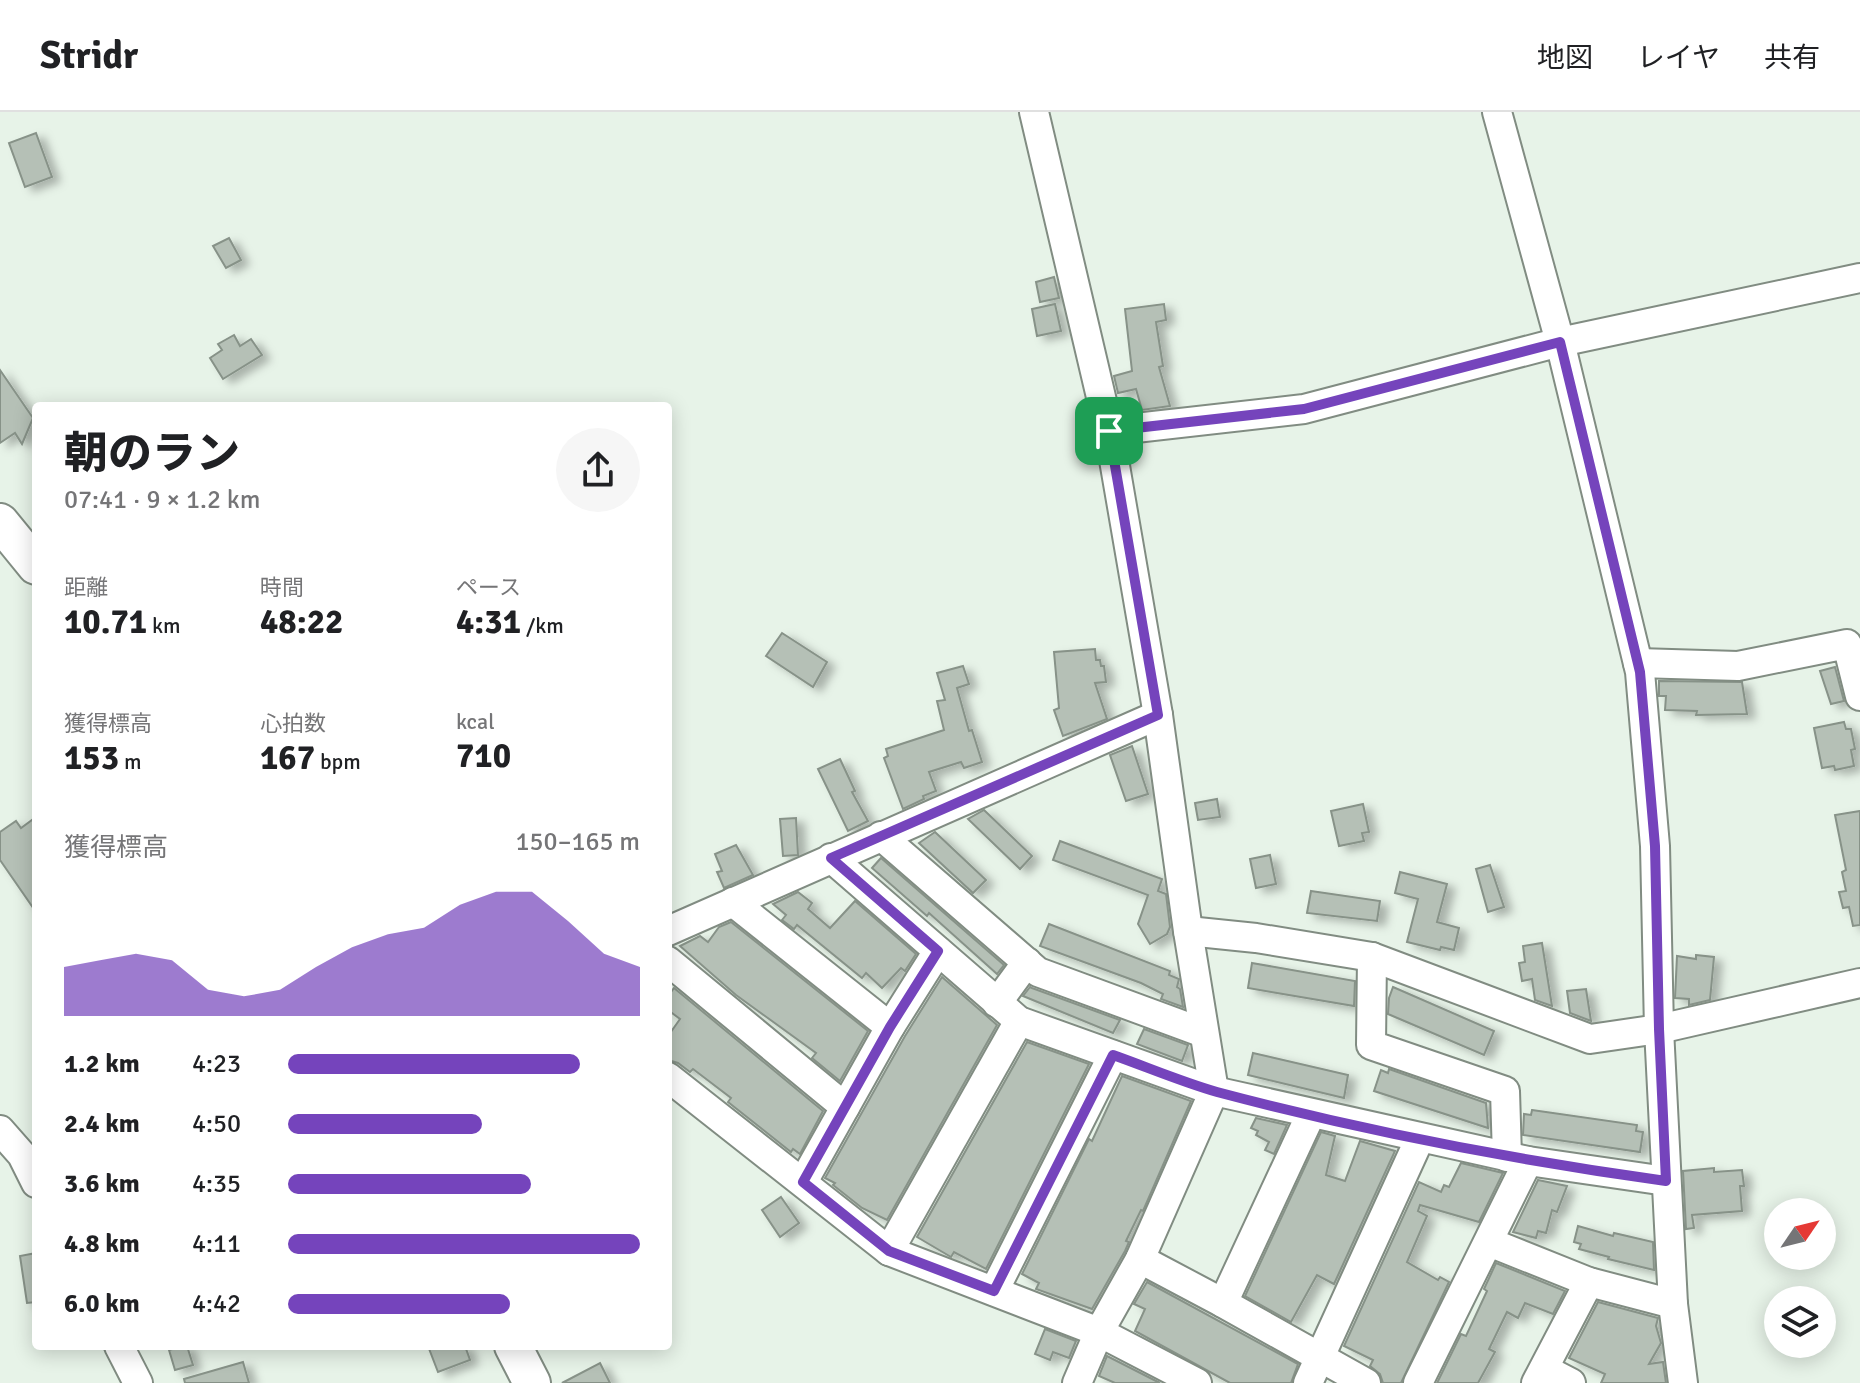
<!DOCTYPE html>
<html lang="ja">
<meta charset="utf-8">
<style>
body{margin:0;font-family:Signika,"Noto Sans JP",sans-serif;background:#f6f6f6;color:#202124;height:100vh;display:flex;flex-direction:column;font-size:30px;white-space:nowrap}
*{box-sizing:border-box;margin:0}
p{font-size:26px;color:#757577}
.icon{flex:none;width:44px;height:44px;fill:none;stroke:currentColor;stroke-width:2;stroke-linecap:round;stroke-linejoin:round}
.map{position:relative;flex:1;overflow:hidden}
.drawer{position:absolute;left:32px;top:290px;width:640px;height:948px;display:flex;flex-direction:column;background:#fff;border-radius:8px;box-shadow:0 4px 20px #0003}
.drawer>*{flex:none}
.needle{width:52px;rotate:55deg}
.tools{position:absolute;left:1764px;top:1086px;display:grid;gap:16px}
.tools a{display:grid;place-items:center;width:72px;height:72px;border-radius:50%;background:#fff;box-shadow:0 4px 20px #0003;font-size:40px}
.pin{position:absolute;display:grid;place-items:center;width:68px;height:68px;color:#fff;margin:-34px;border-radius:16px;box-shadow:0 4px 12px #0006}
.round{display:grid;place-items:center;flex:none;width:84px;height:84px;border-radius:42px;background:#f6f6f6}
.headline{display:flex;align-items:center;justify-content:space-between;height:136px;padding:0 32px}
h1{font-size:44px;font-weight:800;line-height:60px}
.stats{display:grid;grid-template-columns:repeat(3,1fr);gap:12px;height:136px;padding:8px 32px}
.stats div{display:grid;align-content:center}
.stats b{font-size:34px;font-weight:800}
.stats small{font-size:22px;font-weight:400}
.stats p{font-size:22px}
.chart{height:224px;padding:16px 32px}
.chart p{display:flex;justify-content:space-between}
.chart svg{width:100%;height:144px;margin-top:8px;fill:#7544bc;opacity:.7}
ul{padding:0 32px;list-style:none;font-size:26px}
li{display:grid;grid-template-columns:128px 96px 1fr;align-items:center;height:60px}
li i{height:20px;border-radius:10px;background:#7544bc}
header{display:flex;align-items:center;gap:48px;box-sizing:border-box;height:112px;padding:0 40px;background:#fff;border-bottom:2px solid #e0e0e0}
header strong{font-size:38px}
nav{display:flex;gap:44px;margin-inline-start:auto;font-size:28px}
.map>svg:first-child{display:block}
.building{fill:#b5c0b6;stroke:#879288;stroke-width:2;filter:url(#shadow)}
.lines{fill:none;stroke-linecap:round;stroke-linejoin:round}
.minor-casing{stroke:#818c82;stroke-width:32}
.major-casing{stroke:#818c82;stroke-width:40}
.minor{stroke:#fff;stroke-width:28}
.major{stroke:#fff;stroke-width:36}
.route-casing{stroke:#fff;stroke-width:16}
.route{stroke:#7544bc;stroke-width:10}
</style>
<header>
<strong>Stridr</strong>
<nav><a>地図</a><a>レイヤ</a><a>共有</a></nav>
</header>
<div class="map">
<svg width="1860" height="1271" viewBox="0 0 1860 1271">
<defs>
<filter id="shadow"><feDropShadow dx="8" dy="4.5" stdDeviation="4" flood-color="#0004"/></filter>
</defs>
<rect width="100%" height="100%" fill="#e7f3e8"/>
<!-- building -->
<g class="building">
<polygon points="36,21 52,65 25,75 9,31"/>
<polygon points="229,126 241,148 226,156 213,134"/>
<polygon points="1054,165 1059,186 1040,190 1036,170"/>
<polygon points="1055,192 1061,219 1037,224 1032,197"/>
<polygon points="1164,192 1166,208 1156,210 1163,254 1159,255 1170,294 1142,298 1136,277 1118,281 1114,264 1132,259 1125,197"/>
<polygon points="234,223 240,234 251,227 262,243 223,267 210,246 222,238 218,232"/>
<polygon points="0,258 33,306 22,332 15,321 0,331"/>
<polygon points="782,521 827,550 813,575 766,544"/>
<polygon points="1095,537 1096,548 1100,548 1101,554 1104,554 1106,570 1095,571 1107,607 1063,624 1054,598 1059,596 1054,540"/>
<polygon points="963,554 969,572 957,576 969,619 972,618 982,650 964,656 961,650 929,660 936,679 923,684 924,687 903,697 884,646 888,644 886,637 944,618 937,589 945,588 937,561"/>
<polygon points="1835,555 1844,589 1831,592 1820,559"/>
<polygon points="1659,569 1742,570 1747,602 1696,603 1697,599 1665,598 1666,584 1659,584"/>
<polygon points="1844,610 1846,617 1851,617 1855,637 1851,638 1854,654 1835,658 1834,654 1822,656 1814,616"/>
<polygon points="1132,634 1148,682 1126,689 1110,643"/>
<polygon points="840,647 855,679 852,680 868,709 848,719 818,657"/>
<polygon points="1217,687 1220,705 1198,708 1195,691"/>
<polygon points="1363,692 1369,720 1362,721 1364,729 1339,734 1331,699"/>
<polygon points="984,698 1032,744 1020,757 968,707"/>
<polygon points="1860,699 1860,813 1853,814 1849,795 1843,796 1839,780 1846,779 1842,760 1846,758 1835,703"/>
<polygon points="36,705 36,800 0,748 0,720 16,709 21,716"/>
<polygon points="796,706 798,743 783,744 780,707"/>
<polygon points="935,720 986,768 973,781 919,731"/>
<polygon points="1060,729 1162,767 1158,779 1166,782 1170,815 1167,822 1150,832 1138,812 1148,783 1053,748"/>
<polygon points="736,733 753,763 724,776 717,760 722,759 715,742"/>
<polygon points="1270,743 1276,772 1256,776 1250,747"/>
<polygon points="881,746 1004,853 997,862 929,801 927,804 872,756"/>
<polygon points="1490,753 1504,795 1488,800 1476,757"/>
<polygon points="1400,760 1447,772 1437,810 1459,816 1454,838 1441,835 1440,838 1407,830 1418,787 1395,781"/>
<polygon points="1311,779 1380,789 1377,809 1307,801"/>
<polygon points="798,780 812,791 808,797 830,816 855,789 916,842 905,859 901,856 882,876 866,861 862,866 797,813 794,817 782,808 786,803 773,792"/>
<polygon points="731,810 868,919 840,969 812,946 816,941 736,883 680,834 700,824 708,830 719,815"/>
<polygon points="1049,812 1170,859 1169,863 1179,867 1177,875 1180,877 1183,895 1161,887 1163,882 1141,871 1040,834"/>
<polygon points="1542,831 1552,894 1535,888 1532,867 1522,869 1519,851 1525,850 1523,834"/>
<polygon points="1696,843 1714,845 1710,888 1689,893 1689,887 1675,886 1677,844 1696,847"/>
<polygon points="1252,851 1355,869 1354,894 1248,876"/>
<polygon points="942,865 997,913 887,1108 862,1096 833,1073 835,1071 825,1066 905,924"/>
<polygon points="1030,875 1032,876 1120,908 1113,921 1023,884"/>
<polygon points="1393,875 1494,919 1484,943 1388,902 1389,886"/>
<polygon points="674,876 823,999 800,1042 793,1037 791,1040 728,990 731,986 693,957 690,960 678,951 668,948 668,924 680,907 668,898 668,884"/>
<polygon points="1586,877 1591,909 1570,901 1567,879"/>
<polygon points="1144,917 1188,933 1182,949 1137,932"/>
<polygon points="1027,930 1089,952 986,1157 954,1140 951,1145 917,1125"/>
<polygon points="1253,941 1348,963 1344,986 1248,963"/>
<polygon points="1389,957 1486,991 1488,1016 1374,979 1381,958 1388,961"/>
<polygon points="1122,964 1191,989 1143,1099 1141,1098 1126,1129 1129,1130 1125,1139 1092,1197 1036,1177 1039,1171 1022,1162 1089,1027 1092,1029"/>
<polygon points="1532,998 1637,1013 1636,1019 1643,1020 1640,1040 1523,1023 1524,1002 1531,1003"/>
<polygon points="1256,1006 1287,1013 1274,1042 1265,1038 1269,1030 1256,1023 1258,1019 1251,1016"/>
<polygon points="1321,1020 1335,1024 1326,1063 1345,1069 1360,1029 1395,1039 1334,1172 1317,1163 1291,1210 1245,1184"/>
<polygon points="1461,1051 1503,1061 1479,1110 1420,1093 1418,1099 1427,1104 1407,1150 1438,1168 1440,1165 1449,1170 1401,1271 1383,1271 1380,1262 1370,1254 1373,1248 1344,1234 1419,1070 1441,1080 1444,1073 1449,1075"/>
<polygon points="1714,1056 1714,1060 1742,1058 1744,1074 1740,1074 1742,1099 1692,1103 1694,1116 1686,1117 1683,1059"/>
<polygon points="1538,1068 1567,1074 1557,1100 1552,1098 1546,1121 1538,1119 1536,1126 1513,1120"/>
<polygon points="781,1085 799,1111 780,1125 762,1098"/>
<polygon points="1578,1114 1613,1124 1614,1121 1653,1130 1654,1158 1608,1147 1609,1145 1579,1137 1581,1132 1574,1130"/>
<polygon points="36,1141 36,1190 27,1191 20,1144"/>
<polygon points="1496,1151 1565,1179 1553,1202 1525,1191 1518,1206 1507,1200 1489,1237 1495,1240 1478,1271 1437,1271 1461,1222 1466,1224 1487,1179 1484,1177"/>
<polygon points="1147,1170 1298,1252 1291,1271 1230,1271 1135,1219 1145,1197 1134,1192"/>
<polygon points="1598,1190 1658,1206 1656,1214 1661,1231 1649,1252 1663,1250 1666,1271 1601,1271 1605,1262 1569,1246"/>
<polygon points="1045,1217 1076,1229 1069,1246 1053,1240 1050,1248 1035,1242"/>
<polygon points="182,1234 187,1234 193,1253 175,1258 169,1238"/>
<polygon points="428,1234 465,1234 470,1248 438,1260"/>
<polygon points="1107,1244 1160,1271 1115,1271 1099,1264"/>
<polygon points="243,1250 249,1271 185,1271 184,1267"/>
<polygon points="600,1251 610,1271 562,1271"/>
</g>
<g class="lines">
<!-- minor casing -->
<g class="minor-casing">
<g id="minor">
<polyline points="1034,0 1109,319 1158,603 1188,819 1214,979 1140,1147 1099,1220 1077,1271"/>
<polyline points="1497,0 1560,230 1640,560 1655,734 1659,917 1673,1192 1683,1271"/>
<polyline points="1109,319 1304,297 1560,230 1860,166"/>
<polyline points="1638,551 1738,554 1847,532 1860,584"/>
<polyline points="881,724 1038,860 1204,921"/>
<polyline points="831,746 1019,909 1214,979 1528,1049 1666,1069"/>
<polyline points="733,790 890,915"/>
<polyline points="668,819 1158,603"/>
<polyline points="1188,819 1256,826 1372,845 1590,927 1659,917 1860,871"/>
<polyline points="1372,845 1371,933 1505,979 1507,1045"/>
<polyline points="668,849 845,995"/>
<polyline points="997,891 1027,850"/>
<polyline points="668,965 889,1139 1099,1220 1197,1271"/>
<polyline points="1311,1002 1223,1191 1366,1271"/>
<polyline points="0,1018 22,1043 36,1071"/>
<polyline points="803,1070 890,915 938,839"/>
<polyline points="1489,1130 1589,1170 1673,1192"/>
<polyline points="889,1139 1019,909"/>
<polyline points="1140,1147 1223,1191"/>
<polyline points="994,1179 1113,943"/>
<polyline points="119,1234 138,1271"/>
<polyline points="1544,1257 1571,1271"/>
<polyline points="1308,1271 1420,1026"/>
<polyline points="1418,1271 1528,1049"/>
<polyline points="1536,1271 1589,1170"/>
</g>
</g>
<!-- major casing -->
<g class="major-casing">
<g id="major">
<polyline points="0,410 36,454"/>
<polyline points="513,1234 532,1271"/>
</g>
</g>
<!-- minor -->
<use href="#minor" class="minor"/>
<!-- major -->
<use href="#major" class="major"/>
</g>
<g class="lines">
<!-- route casing -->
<g class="route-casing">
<path id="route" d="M1560 230 1640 560 1655 734 1659 917 1666 1069C1515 1048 1364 1019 1217 980 1182 970 1147 955 1113 943L994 1179 889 1139 803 1070 890 915 938 839 831 746 1158 603 1109 319 1304 297Z"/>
</g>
<!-- route -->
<use href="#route" class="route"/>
</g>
</svg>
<div class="tools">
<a><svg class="needle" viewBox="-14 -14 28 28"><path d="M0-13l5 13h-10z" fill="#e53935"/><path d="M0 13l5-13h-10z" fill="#757577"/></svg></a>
<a><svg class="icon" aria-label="layers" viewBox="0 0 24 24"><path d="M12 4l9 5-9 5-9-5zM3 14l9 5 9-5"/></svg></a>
</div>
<div class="pin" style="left:1109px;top:319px;background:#1e9e55"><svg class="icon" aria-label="arrive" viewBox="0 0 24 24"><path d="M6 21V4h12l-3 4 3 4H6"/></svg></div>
<section class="drawer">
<div class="headline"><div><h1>朝のラン</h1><p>07:41 · 9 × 1.2 km</p></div><a class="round"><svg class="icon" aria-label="share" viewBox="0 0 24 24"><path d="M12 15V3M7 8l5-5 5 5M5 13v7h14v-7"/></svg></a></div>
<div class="stats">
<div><p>距離</p><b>10.71<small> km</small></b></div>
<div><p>時間</p><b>48:22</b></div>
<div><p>ペース</p><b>4:31<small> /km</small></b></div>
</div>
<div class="stats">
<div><p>獲得標高</p><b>153<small> m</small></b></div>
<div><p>心拍数</p><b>167<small> bpm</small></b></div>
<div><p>kcal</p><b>710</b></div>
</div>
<div class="chart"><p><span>獲得標高</span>150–165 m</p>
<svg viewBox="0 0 160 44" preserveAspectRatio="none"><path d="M0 44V29L10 27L20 25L30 27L40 36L50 38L60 36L70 29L80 23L90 19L100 17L110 10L120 6L130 6L140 15L150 25L160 29V44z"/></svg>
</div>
<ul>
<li><b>1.2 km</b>4:23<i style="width:83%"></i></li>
<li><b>2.4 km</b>4:50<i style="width:55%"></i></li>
<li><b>3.6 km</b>4:35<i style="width:69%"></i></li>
<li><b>4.8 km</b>4:11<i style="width:100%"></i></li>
<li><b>6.0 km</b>4:42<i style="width:63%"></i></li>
</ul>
</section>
</div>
